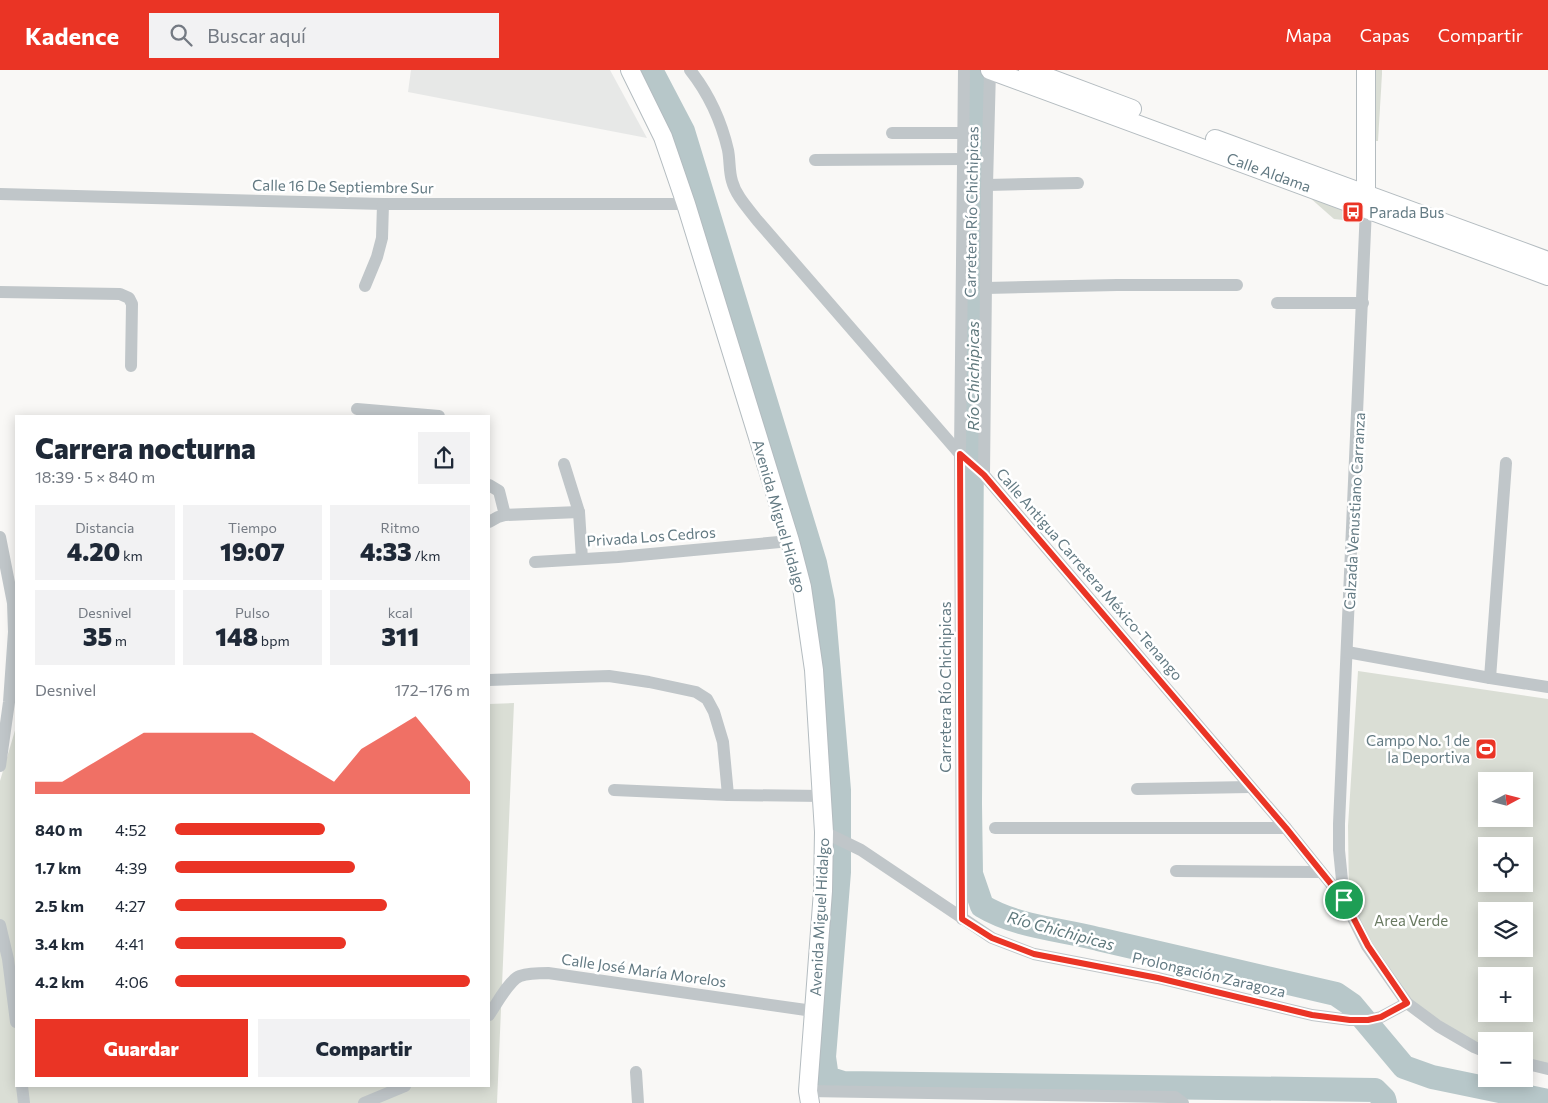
<!DOCTYPE html>
<html lang="es">
<meta charset="utf-8">
<style>
body{margin:0;font-family:Commissioner,sans-serif;background:#f2f2f3;color:#1f2937;height:100vh;display:flex;flex-direction:column;font-size:19px;white-space:nowrap}
*{box-sizing:border-box;margin:0}
p{font-size:16px;color:#747a83}
.icon{flex:none;width:28px;height:28px;fill:none;stroke:currentColor;stroke-width:2;stroke-linecap:round;stroke-linejoin:round}
.map{position:relative;flex:1;overflow:hidden}
.drawer{position:absolute;left:15px;top:345px;width:475px;height:672px;display:flex;flex-direction:column;background:#fff;border-radius:0px;box-shadow:0 2px 12px #0003}
.drawer>*{flex:none}
.needle{width:32px;rotate:83deg}
.fabs{position:absolute;left:1478px;top:702px;display:grid;gap:10px}
.fabs a{display:grid;place-items:center;width:55px;height:55px;border-radius:0px;background:#fff;box-shadow:0 2px 12px #0003;font-size:25px}
.pin{position:absolute;display:grid;place-items:center;width:42px;height:42px;color:#fff;margin:-21px;border:2px solid #fff;border-radius:50%;box-shadow:0 1px 5px #0007}
.round{display:grid;place-items:center;flex:none;width:52px;height:52px;border-radius:0px;background:#f2f2f3}
.head{display:flex;align-items:center;justify-content:space-between;height:85px;padding:0 20px}
h1{font-size:28px;font-weight:800;line-height:38px}
.figures{display:grid;grid-template-columns:repeat(3,1fr);gap:8px;height:85px;padding:5px 20px}
.figures div{display:grid;align-content:center;border-radius:0px;background:#f2f2f3;text-align:center}
.figures b{font-size:25px;font-weight:800}
.figures small{font-size:14px;font-weight:400}
.figures p{font-size:14px}
.chart{height:140px;padding:10px 20px}
.chart p{display:flex;justify-content:space-between}
.chart svg{width:100%;height:90px;margin-top:5px;fill:#ea3425;opacity:.7}
.cta{display:flex;gap:10px;margin-top:auto;padding:10px 20px}
.cta a{flex:1;height:58px;border-radius:0px;background:#ea3425;color:#fff;font-size:20px;font-weight:800;line-height:58px;text-align:center}
.cta a+a{background:#f2f2f3;color:#1f2937}
ul{padding:0 20px;list-style:none;font-size:16px}
li{display:grid;grid-template-columns:80px 60px 1fr;align-items:center;height:38px}
li i{height:12px;border-radius:6px;background:#ea3425}
header{display:flex;align-items:center;gap:30px;box-sizing:border-box;height:70px;padding:0 25px;background:#ea3425;color:#fff}
header strong{font-size:24px}
nav{display:flex;gap:28px;margin-inline-start:auto;font-size:18px}
.search{width:350px;height:45px;background:#f2f2f3;display:flex;align-items:center;gap:12px;box-sizing:border-box;padding:0 18px;border-radius:0px;color:#747a83;font-size:19px}
.map>svg:first-child{display:block}
.built{fill:#e7e8e7}
.green{fill:#daded5;fill-rule:evenodd}
.lines{fill:none;stroke-linecap:round;stroke-linejoin:round}
.river{stroke:#b7c7c9;stroke-width:24}
.secondary-casing{stroke:#b4bcc0;stroke-width:20}
.street{stroke:#c0c6c9;stroke-width:12}
.secondary{stroke:#fff;stroke-width:18}
.route-casing{stroke:#fff;stroke-width:10}
.route{stroke:#ea3425;stroke-width:6}
.labels{text-anchor:middle;dominant-baseline:central;stroke-width:5;stroke-linejoin:round;paint-order:stroke}
.street-label{font-size:15px;fill:#637a83;stroke:#fff}
.poi-label{font-size:15px;fill:#637a83;stroke:#fff;text-anchor:start}
.park-label{font-size:15px;fill:#6a7a62;stroke:#fff}
.water-label{font-size:16px;font-style:italic;fill:#5e787c;stroke:#fff}
</style>
<header>
<strong>Kadence</strong>
<div class="search"><svg class="icon" aria-label="search" viewBox="0 0 24 24"><circle cx="10" cy="10" r="6"/><path d="M15 15l6 6"/></svg>Buscar aquí</div>
<nav><a>Mapa</a><a>Capas</a><a>Compartir</a></nav>
</header>
<div class="map">
<svg width="1548" height="1033" viewBox="0 0 1548 1033">
<rect width="100%" height="100%" fill="#f9f8f6"/>
<!-- built -->
<polygon class="built" points="411,0 610,0 647,68 408,22"/>
<!-- green -->
<g class="green">
<polygon points="1374,0 1382,0 1382,4 1378,71 1376,71"/>
<polygon points="1300,119 1364,139 1362,152 1334,149"/>
<path d="M1358 601 1548 629V995L1524 990V971H1486V978L1475 974 1409 930 1371 875 1349 828 1348 756ZM1486 711H1524V749H1486ZM1486 776H1524V814H1486ZM1486 841H1524V879H1486ZM1486 906H1524V944H1486Z"/>
<polygon points="514,633 497,1033 0,1033 0,711 16,657 16,1016 489,1016 489,634"/>
</g>
<g class="lines">
<!-- river -->
<g class="river">
<polyline points="651,0 683,61 815,493 823,532 839,720 839,802 824,987 827,1008 843,1013 1375,1020 1384,1029 1385,1033"/>
<path d="M974 0 970 734 971 804 982 836C1017 857 1059 859 1098 869 1177 887 1257 906 1336 924L1352 935 1404 997 1432 1007 1548 1031"/>
</g>
<!-- secondary casing -->
<g class="secondary-casing">
<g id="secondary">
<polyline points="630,0 663,67 686,134 790,471 802,517 814,600 824,762 823,821 808,1021 810,1033"/>
<polyline points="990,0 1548,206"/>
<polyline points="1028,0 1132,39"/>
<polyline points="1366,0 1366,134"/>
<polyline points="1215,69 1548,191"/>
</g>
</g>
<!-- street -->
<g class="street">
<path d="M690 0C709 24 721 50 728 80 730 90 729 101 732 111 736 126 748 138 757 150L960 384 984 405 1286 758 1344 830"/>
<polyline points="892,63 963,63"/>
<polyline points="815,90 963,89"/>
<polyline points="987,115 1078,113"/>
<polyline points="0,124 383,134 686,134"/>
<polyline points="1366,138 1339,754 1339,780 1344,830 1367,876 1407,933 1438,956 1474,977 1486,982"/>
<polyline points="365,216 377,187 382,168 383,134"/>
<polyline points="986,218 1117,215 1237,215"/>
<polyline points="0,222 120,224 129,228 132,234 131,296"/>
<polyline points="1277,233 1363,233"/>
<polyline points="357,339 439,346"/>
<polyline points="564,394 579,442 582,489"/>
<polyline points="984,405 987,115 990,0"/>
<polyline points="489,415 499,421 505,445"/>
<polyline points="489,452 498,447 505,445 579,442"/>
<polyline points="0,467 13,533 14,562 9,632 0,696"/>
<polyline points="535,492 618,487 790,471"/>
<polyline points="1347,582 1490,608 1548,617"/>
<polyline points="1490,608 1506,393"/>
<polyline points="489,610 609,606 649,612 696,622 707,629 714,642 723,672 728,725"/>
<polyline points="1137,719 1250,717"/>
<polyline points="614,720 728,725 823,726"/>
<polyline points="995,758 1286,758"/>
<polyline points="824,762 861,780 992,868 1034,884 1158,908 1312,945 1350,950 1368,950 1381,947 1407,933"/>
<polyline points="1176,801 1321,802"/>
<polyline points="962,849 960,384 964,0"/>
<polyline points="0,855 8,889 16,952"/>
<path d="M489 945C496 935 509 910 520 906 529 903 539 903 548 903L813 941"/>
<polyline points="1524,993 1548,999"/>
<polyline points="636,1002 638,1033"/>
<polyline points="22,1016 24,1033"/>
<polyline points="808,1021 1169,1027 1175,1027 1183,1033"/>
<polyline points="364,1033 405,1016"/>
</g>
<!-- secondary -->
<use href="#secondary" class="secondary"/>
</g>
<g class="lines">
<!-- route casing -->
<g class="route-casing">
<polygon id="route" points="960,384 984,405 1286,758 1344,830 1368,876 1407,933 1381,947 1368,950 1350,950 1312,945 1158,908 1034,884 992,868 962,849"/>
</g>
<!-- route -->
<use href="#route" class="route"/>
</g>
<!-- icons -->
<defs>
<g id="bus-square" transform="scale(1.125)"><rect x="-9" y="-9" width="18" height="18" rx="4" fill="#ea3425" stroke="#fff"/><path d="M-5-6H5V4H4V6H2V4H-2V6H-4V4H-5ZM-3.5-4V0h7V-4ZM-3.5 1.2v1.5H-2V1.2ZM2 1.2v1.5H3.5V1.2Z" fill="#fff"/></g>
<g id="stadium-square" transform="scale(1.125)"><rect x="-9" y="-9" width="18" height="18" rx="4" fill="#ea3425" stroke="#fff"/><path d="M0-5a6.5 5 0 1 0 0 10a6.5 5 0 1 0 0-10ZM-3.5-1.8h7v3.6h-7Z" fill="#fff"/></g>
</defs>
<g fill-rule="evenodd">
<use href="#bus-square" x="1353" y="142"/>
<use href="#stadium-square" x="1486" y="679"/>
</g>
<g class="labels">
<!-- street labels -->
<g class="street-label">
<text transform="translate(1269 102) rotate(20)">Calle Aldama</text>
<text transform="translate(343 116) rotate(1)">Calle 16 De Septiembre Sur</text>
<text transform="translate(971 142) rotate(-89)">Carretera Río Chichipicas</text>
<text transform="translate(1354 441) rotate(-87)">Calzada Venustiano Carranza</text>
<text transform="translate(780 446) rotate(74)">Avenida Miguel Hidalgo</text>
<text transform="translate(651 466) rotate(-4)">Privada Los Cedros</text>
<text transform="translate(1090 504) rotate(49)">Calle Antigua Carretera México-Tenango</text>
<text transform="translate(945 617) rotate(-90)">Carretera Río Chichipicas</text>
<text transform="translate(819 847) rotate(-87)">Avenida Miguel Hidalgo</text>
<text transform="translate(644 900) rotate(8)">Calle José María Morelos</text>
<text transform="translate(1209 904) rotate(13)">Prolongación Zaragoza</text>
</g>
<!-- poi labels -->
<g class="poi-label">
<text x="1369" y="142">Parada Bus</text>
<text x="1470" y="670" text-anchor="end">Campo No. 1 de<tspan x="1470" dy="17">la Deportiva</tspan></text>
</g>
<!-- park labels -->
<g class="park-label">
<text x="1411" y="850">Area Verde</text>
</g>
<!-- water labels -->
<g class="water-label">
<text transform="translate(972 306) rotate(-90)">Río Chichipicas</text>
<text transform="translate(1061 860) rotate(15)">Río Chichipicas</text>
</g>
</g>
</svg>
<div class="fabs">
<a><svg class="needle" viewBox="-14 -14 28 28"><path d="M0-13l5 13h-10z" fill="#e53935"/><path d="M0 13l5-13h-10z" fill="#747a83"/></svg></a>
<a><svg class="icon" aria-label="locate" viewBox="0 0 24 24"><circle cx="12" cy="12" r="6"/><path d="M12 2v4M12 18v4M2 12h4M18 12h4"/></svg></a>
<a><svg class="icon" aria-label="layers" viewBox="0 0 24 24"><path d="M12 4l9 5-9 5-9-5zM3 14l9 5 9-5"/></svg></a>
<a>+</a>
<a>−</a>
</div>
<div class="pin" style="left:1344px;top:830px;background:#1e9e55"><svg class="icon" aria-label="arrive" viewBox="0 0 24 24"><path d="M6 21V4h12l-3 4 3 4H6"/></svg></div>
<section class="drawer">
<div class="head"><div><h1>Carrera nocturna</h1><p>18:39 · 5 × 840 m</p></div><a class="round"><svg class="icon" aria-label="share" viewBox="0 0 24 24"><path d="M12 15V3M7 8l5-5 5 5M5 13v7h14v-7"/></svg></a></div>
<div class="figures">
<div><p>Distancia</p><b>4.20<small> km</small></b></div>
<div><p>Tiempo</p><b>19:07</b></div>
<div><p>Ritmo</p><b>4:33<small> /km</small></b></div>
</div>
<div class="figures">
<div><p>Desnivel</p><b>35<small> m</small></b></div>
<div><p>Pulso</p><b>148<small> bpm</small></b></div>
<div><p>kcal</p><b>311</b></div>
</div>
<div class="chart"><p><span>Desnivel</span>172–176 m</p>
<svg viewBox="0 0 160 44" preserveAspectRatio="none"><path d="M0 44V38L10 38L20 30L30 22L40 14L50 14L60 14L70 14L80 14L90 22L100 30L110 38L120 22L130 14L140 6L150 22L160 38V44z"/></svg>
</div>
<ul>
<li><b>840 m</b>4:52<i style="width:51%"></i></li>
<li><b>1.7 km</b>4:39<i style="width:61%"></i></li>
<li><b>2.5 km</b>4:27<i style="width:72%"></i></li>
<li><b>3.4 km</b>4:41<i style="width:58%"></i></li>
<li><b>4.2 km</b>4:06<i style="width:100%"></i></li>
</ul>
<div class="cta"><a>Guardar</a><a>Compartir</a></div>
</section>
</div>
